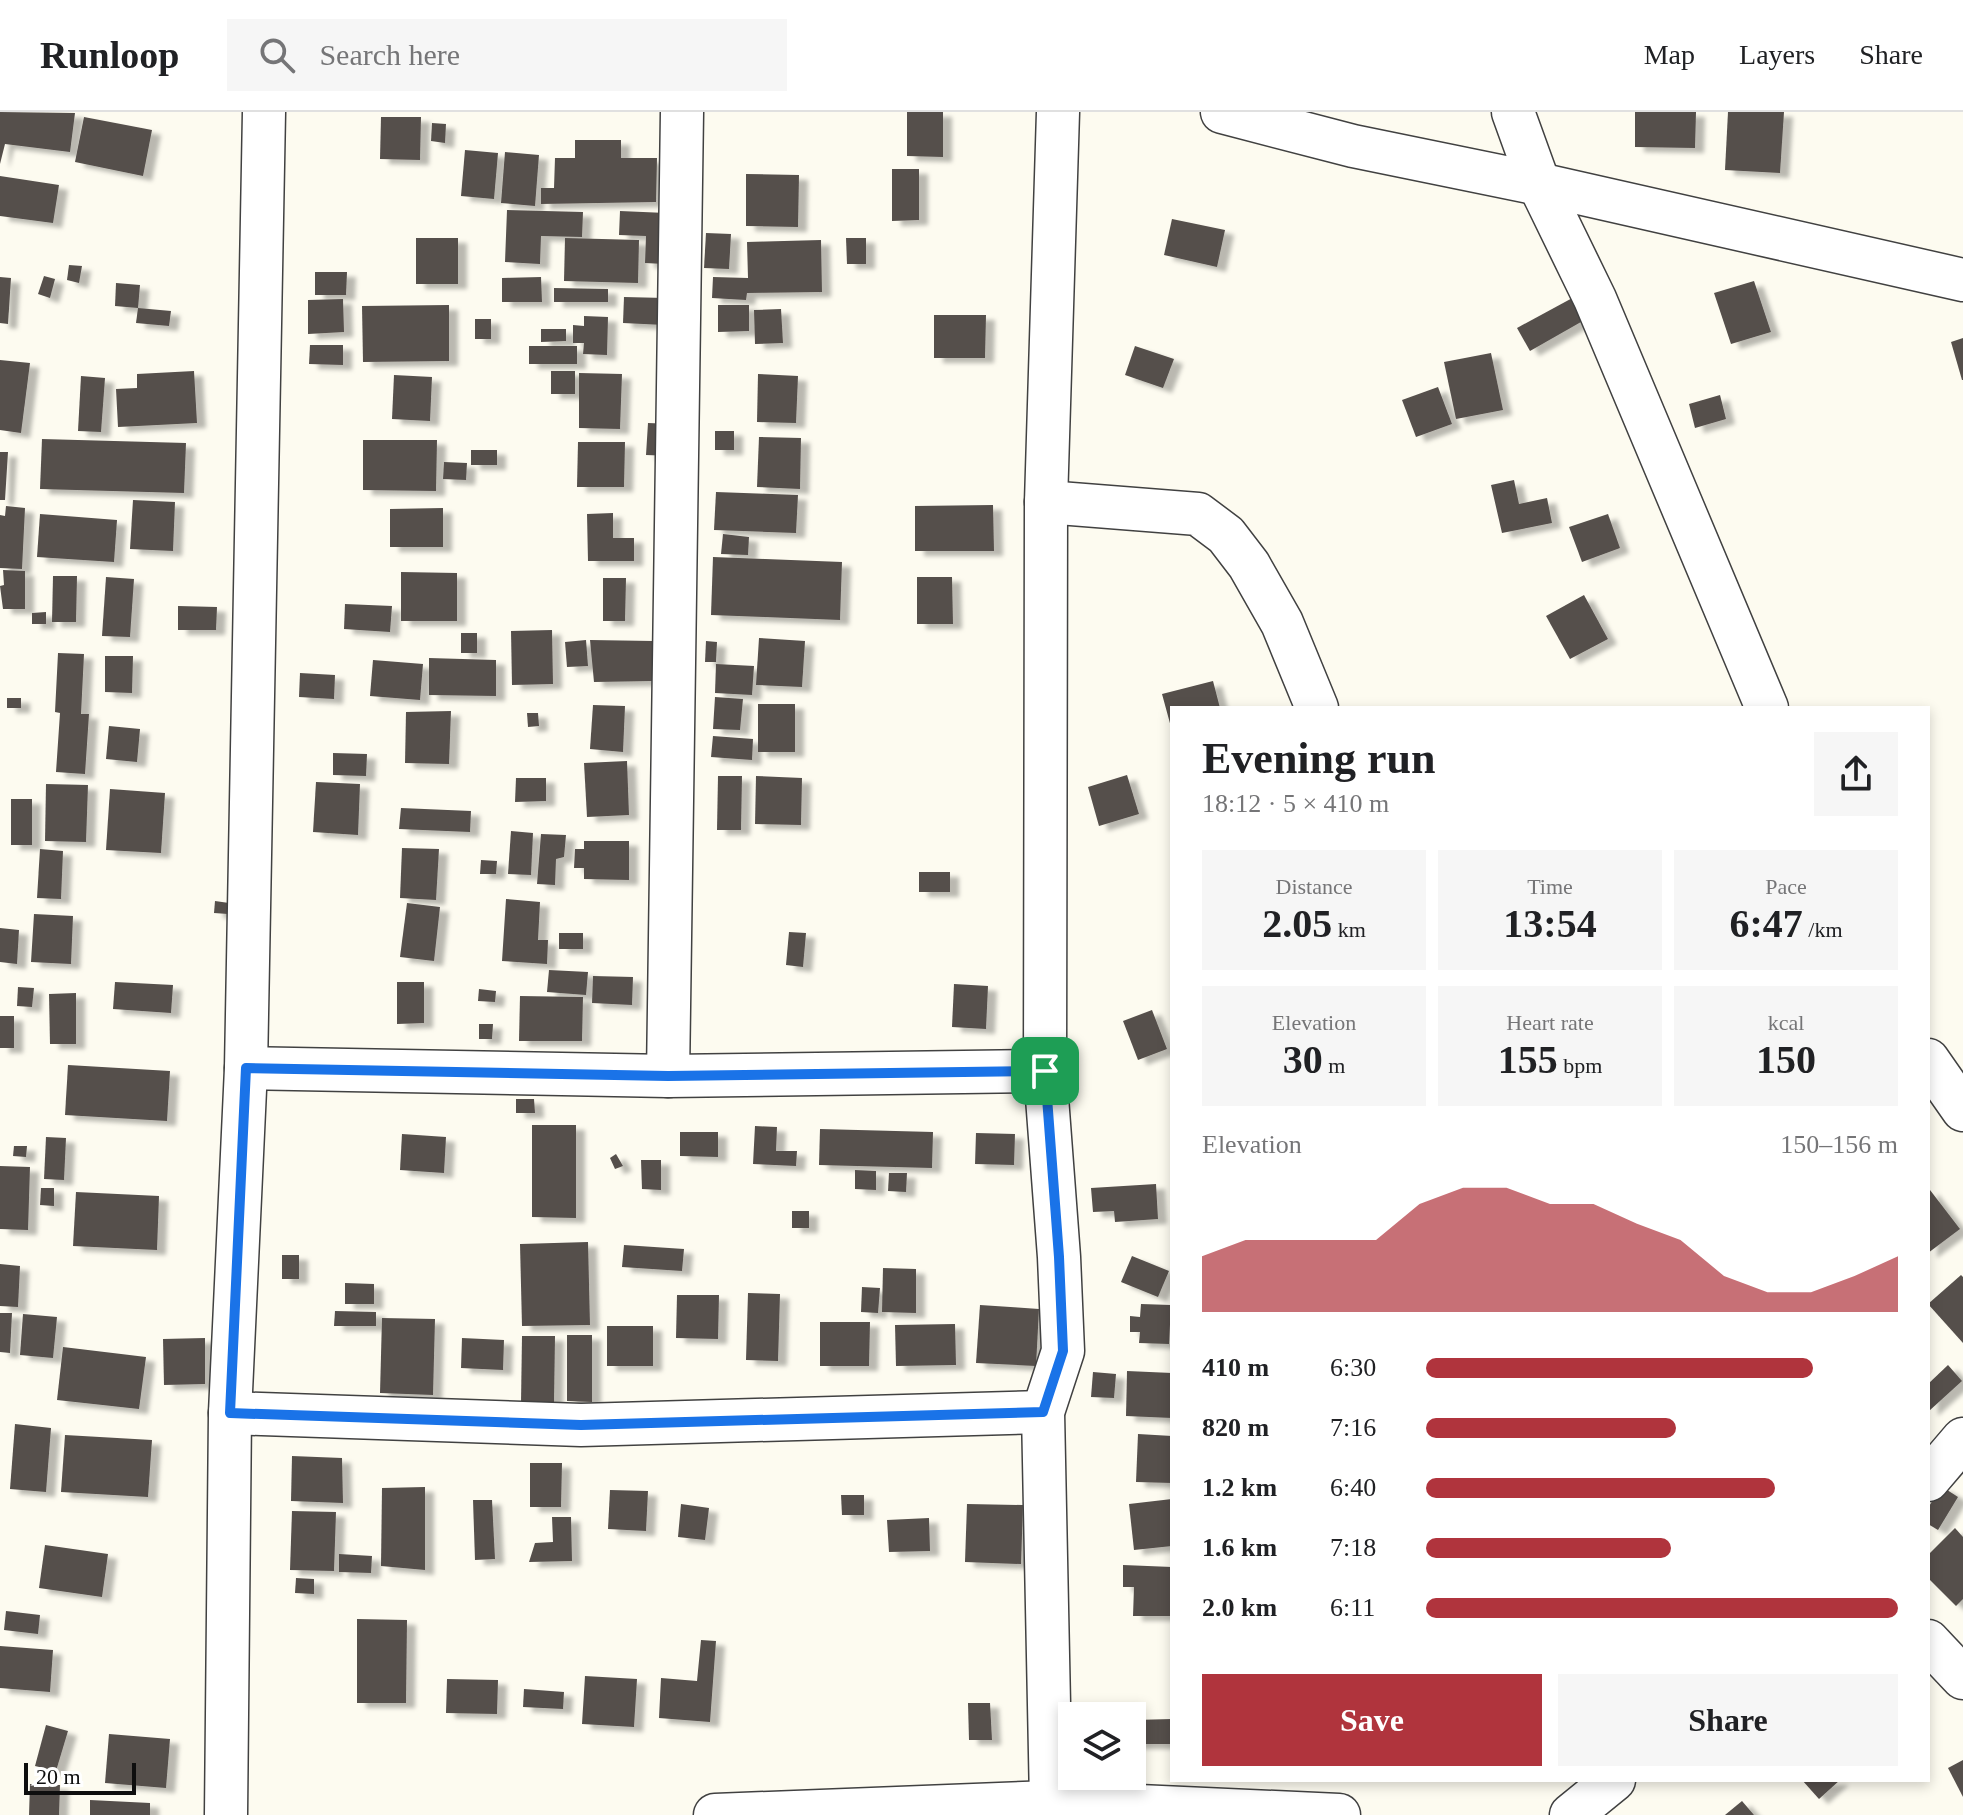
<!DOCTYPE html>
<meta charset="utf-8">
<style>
body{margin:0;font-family:"Times New Roman",serif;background:#f6f6f6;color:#202124;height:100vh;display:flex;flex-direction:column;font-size:30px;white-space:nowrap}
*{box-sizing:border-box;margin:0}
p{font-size:26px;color:#757577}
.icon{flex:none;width:44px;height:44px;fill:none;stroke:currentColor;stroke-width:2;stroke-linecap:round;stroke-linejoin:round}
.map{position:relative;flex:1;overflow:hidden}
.drawer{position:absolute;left:1170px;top:594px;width:760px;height:1076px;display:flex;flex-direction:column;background:#fff;border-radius:0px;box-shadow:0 4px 12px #0003}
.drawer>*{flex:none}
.tools{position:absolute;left:1058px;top:1590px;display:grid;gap:16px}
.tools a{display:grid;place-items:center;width:88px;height:88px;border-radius:0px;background:#fff;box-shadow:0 4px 12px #0003;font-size:40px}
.scale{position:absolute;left:24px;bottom:20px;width:112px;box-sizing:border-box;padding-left:8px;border:4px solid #0e0e0e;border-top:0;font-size:22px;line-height:28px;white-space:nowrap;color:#0e0e0e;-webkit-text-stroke:6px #fff;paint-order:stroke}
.pin{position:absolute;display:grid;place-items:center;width:68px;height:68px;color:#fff;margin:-34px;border-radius:16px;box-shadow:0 4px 12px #0006}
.round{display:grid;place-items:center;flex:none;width:84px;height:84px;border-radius:0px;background:#f6f6f6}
.overview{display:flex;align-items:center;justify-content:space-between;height:136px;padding:0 32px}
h1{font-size:44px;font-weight:600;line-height:60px}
.metrics{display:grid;grid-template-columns:repeat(3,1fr);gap:12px;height:136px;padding:8px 32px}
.metrics div{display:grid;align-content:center;border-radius:0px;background:#f6f6f6;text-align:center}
.metrics b{font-size:40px;font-weight:600}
.metrics small{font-size:22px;font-weight:400}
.metrics p{font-size:22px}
.chart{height:224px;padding:16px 32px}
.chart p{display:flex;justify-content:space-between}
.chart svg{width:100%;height:144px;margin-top:8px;fill:#b0343d;opacity:.7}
.primary-button{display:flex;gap:16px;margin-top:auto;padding:16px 32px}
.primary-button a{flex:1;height:92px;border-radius:0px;background:#b0343d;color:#fff;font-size:32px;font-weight:600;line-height:92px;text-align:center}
.primary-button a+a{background:#f6f6f6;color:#202124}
ul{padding:0 32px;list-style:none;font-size:26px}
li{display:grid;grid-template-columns:128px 96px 1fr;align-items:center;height:60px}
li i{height:20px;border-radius:10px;background:#b0343d}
header{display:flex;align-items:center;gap:48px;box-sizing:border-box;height:112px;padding:0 40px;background:#fff;border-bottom:2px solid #e0e0e0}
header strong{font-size:38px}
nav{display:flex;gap:44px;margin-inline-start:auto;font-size:28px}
.search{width:560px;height:72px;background:#f6f6f6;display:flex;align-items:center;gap:20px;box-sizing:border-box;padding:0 28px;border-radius:0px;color:#757577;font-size:30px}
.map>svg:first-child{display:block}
.building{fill:#554f4b;filter:url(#shadow)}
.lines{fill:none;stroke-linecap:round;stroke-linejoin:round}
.minor-casing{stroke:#414141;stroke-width:45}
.minor{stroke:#fff;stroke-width:42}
.route-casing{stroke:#fff;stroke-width:16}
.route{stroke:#1a73e8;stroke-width:10}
</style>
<header>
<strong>Runloop</strong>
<div class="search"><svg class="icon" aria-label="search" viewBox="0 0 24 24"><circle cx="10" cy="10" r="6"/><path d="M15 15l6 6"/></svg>Search here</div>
<nav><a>Map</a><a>Layers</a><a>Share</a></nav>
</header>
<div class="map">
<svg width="1963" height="1703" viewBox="0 0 1963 1703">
<defs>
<filter id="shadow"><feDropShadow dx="9" dy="5" stdDeviation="2" flood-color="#0004"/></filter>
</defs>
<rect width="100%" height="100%" fill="#fdfbf0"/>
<!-- building -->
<g class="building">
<polygon points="0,0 75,1 70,40 5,32 0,52"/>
<polygon points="907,0 943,0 943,45 907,44"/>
<polygon points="1635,0 1696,0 1695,36 1635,35"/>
<polygon points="1728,0 1784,0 1780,61 1725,58"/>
<polygon points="84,5 152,18 143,64 75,50"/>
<polygon points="381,5 421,5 420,48 380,47"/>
<polygon points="432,11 446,12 445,31 431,29"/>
<polygon points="575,28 621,28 621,46 657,46 656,90 541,92 541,76 554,76 555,46 575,46"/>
<polygon points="465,38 498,41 494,87 461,84"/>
<polygon points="505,40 539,43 535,94 501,91"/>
<polygon points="892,57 919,57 919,108 892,109"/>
<polygon points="746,62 799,63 798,115 746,114"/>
<polygon points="0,64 59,73 53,111 0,104"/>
<polygon points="507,98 583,100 582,125 541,124 540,152 505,150"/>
<polygon points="620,99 666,101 664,152 645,151 646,124 619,123"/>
<polygon points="1172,107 1225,118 1217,155 1164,143"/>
<polygon points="706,121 731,122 729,157 704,156"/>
<rect x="416" y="126" width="42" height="46"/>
<polygon points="565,126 639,128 638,171 564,169"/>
<polygon points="846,126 866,126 866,152 847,152"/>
<polygon points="821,128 822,180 747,181 746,188 712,186 713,165 748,166 747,130"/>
<polygon points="69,153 82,154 79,171 67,168"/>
<polygon points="315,160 347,160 346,183 315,183"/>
<polygon points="44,164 55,167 50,186 38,182"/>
<polygon points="0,165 11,166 8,212 0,211"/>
<polygon points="541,165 542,190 502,190 502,166"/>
<polygon points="1754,169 1771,220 1731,232 1714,181"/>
<polygon points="116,171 140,173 138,196 115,194"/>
<polygon points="554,176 608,177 608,190 554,190"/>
<polygon points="1576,184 1588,206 1530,239 1517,216"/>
<polygon points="624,185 665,186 664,213 623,211"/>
<polygon points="343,187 344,220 308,222 308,188"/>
<polygon points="449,193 449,249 363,250 362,194"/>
<polygon points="718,193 749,193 749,219 718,220"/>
<polygon points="138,196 171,199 169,214 136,211"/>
<polygon points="781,197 783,231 755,232 754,198"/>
<polygon points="934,203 986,203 985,246 934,246"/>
<polygon points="584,204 608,205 607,243 583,242 584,231 573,231 573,213 584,214"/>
<rect x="475" y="207" width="16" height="20"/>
<polygon points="541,217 566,217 566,229 541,230"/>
<polygon points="1963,226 1963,268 1962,268 1951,230"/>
<polygon points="310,233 343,233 343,253 309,252"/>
<rect x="529" y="234" width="48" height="18"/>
<polygon points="1135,234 1174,247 1163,276 1125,263"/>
<polygon points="1491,241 1503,298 1456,307 1444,250"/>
<polygon points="0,248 30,251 21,321 0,318"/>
<polygon points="194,259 197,311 118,315 116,277 137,276 137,262"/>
<rect x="551" y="259" width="24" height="23"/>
<polygon points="579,261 622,262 620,317 579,316"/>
<polygon points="758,262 798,264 796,311 757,310"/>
<polygon points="394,263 432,265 430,309 392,307"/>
<polygon points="81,264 105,266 101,320 78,319"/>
<polygon points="1438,275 1452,312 1416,325 1402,288"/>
<polygon points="1720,283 1726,307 1695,316 1689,292"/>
<polygon points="648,311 673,312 672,344 646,343"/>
<rect x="715" y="319" width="19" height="19"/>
<polygon points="759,325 801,326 800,377 757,375"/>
<polygon points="42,327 186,331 184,381 40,377"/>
<polygon points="363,328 437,328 436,379 363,378"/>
<polygon points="578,330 625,330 624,375 577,375"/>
<rect x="471" y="338" width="26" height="15"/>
<polygon points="0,340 8,340 5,388 0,388"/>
<polygon points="444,350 467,351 466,368 443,367"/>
<polygon points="1514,368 1519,392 1547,386 1552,411 1502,421 1491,373"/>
<polygon points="716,380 798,383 796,421 714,418"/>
<polygon points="133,388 175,390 173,439 130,437"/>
<polygon points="993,393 994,439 915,439 915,394"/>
<polygon points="6,394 25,396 22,457 0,456 0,403 5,404"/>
<polygon points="443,396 443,435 390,435 390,397"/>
<polygon points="613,401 613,426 634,426 634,449 588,449 587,402"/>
<polygon points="40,402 117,408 114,450 37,445"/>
<polygon points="1608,402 1620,436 1582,450 1569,415"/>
<polygon points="723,422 749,425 748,443 721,442"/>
<polygon points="713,445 842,450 840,508 711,503"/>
<polygon points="3,458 25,459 25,497 3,497 0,474 4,473"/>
<polygon points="401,460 457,461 457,509 401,509"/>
<polygon points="53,464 77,464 76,510 52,510"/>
<polygon points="106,465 134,467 130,525 102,524"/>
<polygon points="917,465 952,465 953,512 917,512"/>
<polygon points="603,466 626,466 625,509 603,509"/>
<polygon points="1584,483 1608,527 1570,547 1546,504"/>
<polygon points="345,492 392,494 390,520 344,517"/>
<polygon points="178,494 217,495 216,518 178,518"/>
<polygon points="46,500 46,512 32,512 32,501"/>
<polygon points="552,518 553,572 512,573 511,519"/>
<rect x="461" y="521" width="16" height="20"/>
<polygon points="759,526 805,529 802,575 756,573"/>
<polygon points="586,528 588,554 567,555 565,530"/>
<polygon points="590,528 653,529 653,569 594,570"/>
<polygon points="706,529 717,530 716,550 705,550"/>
<polygon points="58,541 84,542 81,602 89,602 85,662 56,660 60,601 55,600"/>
<polygon points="105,544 133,544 132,581 105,580"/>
<polygon points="429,546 496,548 496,584 429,583"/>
<polygon points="373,548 423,552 420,588 370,584"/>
<polygon points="716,552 754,554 752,583 715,581"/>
<polygon points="300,561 335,563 334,587 299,585"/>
<polygon points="1213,569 1220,596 1172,596 1171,615 1162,582"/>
<polygon points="715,585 743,587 740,618 713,617"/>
<rect x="7" y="586" width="14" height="10"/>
<rect x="758" y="592" width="37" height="48"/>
<polygon points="593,593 625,594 623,640 590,637"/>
<polygon points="451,599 449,652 405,651 406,600"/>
<polygon points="527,601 538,601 539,614 528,615"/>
<polygon points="109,614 140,617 137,650 106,647"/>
<polygon points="713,624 753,627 752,648 711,645"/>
<polygon points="333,641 367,642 366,664 333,663"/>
<polygon points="627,649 629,703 587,705 584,651"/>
<polygon points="1127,663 1139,702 1099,714 1088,675"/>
<polygon points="718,664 742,664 741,718 717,718"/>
<polygon points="756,664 802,666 801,713 755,712"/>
<polygon points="516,666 546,666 546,689 515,690"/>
<polygon points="316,670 360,672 358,723 313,720"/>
<polygon points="46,672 88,673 86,730 45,729"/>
<polygon points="110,677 165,681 161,741 106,738"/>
<rect x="11" y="687" width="21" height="46"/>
<polygon points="401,696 471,699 470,720 399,717"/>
<polygon points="511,719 533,721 531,763 508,762"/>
<polygon points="541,722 566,723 564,745 556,747 555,773 537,772"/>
<polygon points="584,729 629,729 629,768 584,767 584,756 574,756 575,737 584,737"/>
<polygon points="402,736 439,737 436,788 400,786"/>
<polygon points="40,737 63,739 61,787 37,786"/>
<polygon points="481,748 497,749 496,762 480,762"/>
<rect x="919" y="760" width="31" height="20"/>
<polygon points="506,787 540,790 538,828 548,828 547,852 502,849"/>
<polygon points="215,789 229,791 228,802 214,801"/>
<polygon points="407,791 440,795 434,849 400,845"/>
<polygon points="34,802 73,804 71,852 31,850"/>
<polygon points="0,816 19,818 17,852 0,850"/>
<polygon points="789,820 806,821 803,855 786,853"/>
<rect x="559" y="821" width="24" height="16"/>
<polygon points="549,858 588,860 586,883 547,880"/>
<polygon points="593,864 633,865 632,893 592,891"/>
<polygon points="115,870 173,873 171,901 113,897"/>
<polygon points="397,870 424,870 424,911 397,912"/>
<polygon points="954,872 988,874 986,917 952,915"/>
<polygon points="18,875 34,876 32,895 17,894"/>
<polygon points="479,877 496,879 495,890 478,889"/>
<polygon points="76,881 76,932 50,932 49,882"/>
<polygon points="520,884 583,885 582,929 519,929"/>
<polygon points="1152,898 1167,937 1138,948 1123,909"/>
<rect x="0" y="904" width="14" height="32"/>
<polygon points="479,912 493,912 492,927 479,927"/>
<polygon points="68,953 170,959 167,1009 65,1003"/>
<polygon points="516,987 534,987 535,1001 516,1001"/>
<polygon points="532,1013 576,1013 576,1106 532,1105"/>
<polygon points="755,1014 777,1015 776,1039 797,1039 796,1054 753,1052"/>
<polygon points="820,1017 933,1020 932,1056 819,1053"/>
<polygon points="680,1020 718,1020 718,1045 680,1044"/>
<polygon points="976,1021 1015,1022 1014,1053 975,1052"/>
<polygon points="402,1022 446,1025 444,1061 400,1058"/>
<polygon points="46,1025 66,1026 64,1068 44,1067"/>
<polygon points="14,1034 27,1034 26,1045 13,1044"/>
<polygon points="616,1042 623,1054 615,1057 610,1046"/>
<polygon points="641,1048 661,1048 661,1078 642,1077"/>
<polygon points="0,1054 30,1055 28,1118 0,1117"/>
<polygon points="855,1058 876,1059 876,1078 855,1077"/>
<polygon points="889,1061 907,1061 906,1080 888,1079"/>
<polygon points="1156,1072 1158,1107 1115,1110 1114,1099 1093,1100 1091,1076"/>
<polygon points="41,1076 54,1076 54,1094 40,1093"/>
<polygon points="1930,1078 1960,1117 1928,1141 1928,1079"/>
<polygon points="76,1080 159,1084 157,1138 73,1134"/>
<rect x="792" y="1099" width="17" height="17"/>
<polygon points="588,1130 590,1213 522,1214 520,1132"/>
<polygon points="624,1133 684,1137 682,1159 622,1155"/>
<rect x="282" y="1143" width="17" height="24"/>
<polygon points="1132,1144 1169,1159 1158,1185 1121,1170"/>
<polygon points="0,1152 20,1154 18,1195 0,1194"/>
<polygon points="883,1156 916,1157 916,1201 882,1200"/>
<polygon points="1961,1163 1963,1165 1963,1231 1928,1192"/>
<polygon points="345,1171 374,1172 374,1192 345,1192"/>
<polygon points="862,1175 880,1176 878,1201 861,1200"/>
<polygon points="748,1181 780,1182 778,1249 746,1248"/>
<polygon points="677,1183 719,1183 718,1227 676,1226"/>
<polygon points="1141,1192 1171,1193 1169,1232 1139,1231 1140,1220 1130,1220 1130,1204 1140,1205"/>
<polygon points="980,1193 1039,1197 1036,1254 976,1251"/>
<polygon points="335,1199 376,1200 376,1214 334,1214"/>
<polygon points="0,1201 12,1201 10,1241 0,1240"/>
<polygon points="23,1202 57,1205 53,1246 20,1243"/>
<polygon points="382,1206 435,1207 433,1283 380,1281"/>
<polygon points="820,1210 870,1210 869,1254 820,1254"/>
<polygon points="955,1212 956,1253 896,1254 895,1213"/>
<rect x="607" y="1214" width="46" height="40"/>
<polygon points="567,1223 592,1223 592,1290 567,1289"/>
<polygon points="522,1224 555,1224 554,1291 521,1291"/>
<polygon points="205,1226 205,1272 164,1273 163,1227"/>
<polygon points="462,1226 504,1228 503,1258 461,1256"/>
<polygon points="63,1235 146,1245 139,1297 57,1288"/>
<polygon points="1948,1253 1962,1269 1929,1299 1928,1272"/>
<polygon points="1127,1259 1172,1261 1172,1306 1126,1304"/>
<polygon points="1093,1260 1116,1262 1114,1286 1091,1285"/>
<polygon points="15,1312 51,1316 46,1380 10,1377"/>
<polygon points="1138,1322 1172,1324 1172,1371 1136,1370"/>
<polygon points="65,1323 152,1328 148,1385 61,1380"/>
<polygon points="292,1344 342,1346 343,1391 291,1389"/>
<polygon points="530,1351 562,1351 561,1395 530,1395"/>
<polygon points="1941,1374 1958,1385 1938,1418 1928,1412 1928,1396"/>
<polygon points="425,1375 425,1458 381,1454 382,1376"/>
<polygon points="610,1378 648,1379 646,1419 608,1417"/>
<polygon points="841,1383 864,1383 864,1403 842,1403"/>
<polygon points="1172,1387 1172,1434 1134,1438 1129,1392"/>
<polygon points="473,1388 492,1388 495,1447 475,1448"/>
<polygon points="681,1392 709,1396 705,1428 678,1425"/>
<polygon points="967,1392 1023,1393 1021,1452 965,1450"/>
<polygon points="292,1399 336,1400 334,1459 290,1458"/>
<polygon points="552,1405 571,1405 572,1449 529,1450 535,1431 553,1430"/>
<polygon points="929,1406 930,1439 889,1440 887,1408"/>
<polygon points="1955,1416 1963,1425 1963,1487 1956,1494 1928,1466 1928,1443"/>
<polygon points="45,1433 108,1442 102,1485 39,1476"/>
<polygon points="339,1442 372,1444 371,1461 339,1460"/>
<polygon points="1123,1453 1172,1455 1172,1504 1133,1504 1134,1475 1123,1475"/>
<polygon points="296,1466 314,1467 314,1482 295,1481"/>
<polygon points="6,1499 40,1503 38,1522 4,1518"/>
<polygon points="357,1507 407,1508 406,1591 357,1591"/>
<polygon points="701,1528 716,1529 710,1610 659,1606 661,1566 697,1569"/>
<polygon points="0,1534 53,1538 50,1580 0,1576"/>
<polygon points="585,1564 637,1567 634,1615 582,1612"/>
<polygon points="447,1567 498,1568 497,1602 446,1601"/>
<polygon points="524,1577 564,1580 563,1597 523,1595"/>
<polygon points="968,1591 990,1591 992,1628 969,1628"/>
<polygon points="1172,1607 1172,1632 1134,1632 1134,1608"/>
<polygon points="46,1613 68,1619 56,1659 35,1654"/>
<polygon points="109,1622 170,1627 166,1676 105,1671"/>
<polygon points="1963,1648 1963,1685 1948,1656"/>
<polygon points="1802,1668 1840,1668 1819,1687"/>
<polygon points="30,1672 60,1673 59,1703 29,1703"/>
<polygon points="90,1688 150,1691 150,1703 90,1703"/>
<polygon points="1742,1689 1754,1703 1725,1703"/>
</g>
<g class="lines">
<!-- minor casing -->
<g class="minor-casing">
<g id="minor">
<polyline points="1222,0 1353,34 1539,72 1963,168"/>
<polyline points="1513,0 1539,72 1595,187 1767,596"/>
<polyline points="1046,390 1198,402 1226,423 1249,453 1282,511 1317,596"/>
<polyline points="1928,948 1963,998"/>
<polyline points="246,956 668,964 1045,959"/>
<polyline points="668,964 682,0"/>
<polyline points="230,1301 581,1313 1043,1300"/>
<polyline points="1928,1368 1963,1327"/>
<polyline points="1928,1529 1963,1566"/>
<polyline points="1051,1690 1043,1300 1063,1239 1059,1145 1045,959 1046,390 1058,0"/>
<polyline points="226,1703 230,1301 246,956 264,0"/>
<polyline points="715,1703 1051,1690 1339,1703"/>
<polyline points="1571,1703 1614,1668"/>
</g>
</g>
<!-- minor -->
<use href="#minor" class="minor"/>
</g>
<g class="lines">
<!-- route casing -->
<g class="route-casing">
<polygon id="route" points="246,956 668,964 1045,959 1059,1145 1063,1239 1043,1300 581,1313 230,1301"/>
</g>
<!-- route -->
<use href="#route" class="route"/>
</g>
</svg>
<div class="tools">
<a><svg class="icon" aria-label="layers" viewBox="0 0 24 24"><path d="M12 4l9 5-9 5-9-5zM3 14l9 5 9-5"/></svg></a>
</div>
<div class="scale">20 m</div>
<div class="pin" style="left:1045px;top:959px;background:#1e9e55"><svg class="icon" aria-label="arrive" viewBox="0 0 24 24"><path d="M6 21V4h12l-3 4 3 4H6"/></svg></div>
<section class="drawer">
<div class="overview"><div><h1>Evening run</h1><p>18:12 · 5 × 410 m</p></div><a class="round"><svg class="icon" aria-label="share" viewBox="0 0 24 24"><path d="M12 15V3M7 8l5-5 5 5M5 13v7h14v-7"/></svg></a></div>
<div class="metrics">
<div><p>Distance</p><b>2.05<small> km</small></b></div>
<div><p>Time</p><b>13:54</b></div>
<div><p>Pace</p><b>6:47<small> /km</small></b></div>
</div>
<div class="metrics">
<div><p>Elevation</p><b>30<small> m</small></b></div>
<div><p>Heart rate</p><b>155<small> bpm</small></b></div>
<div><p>kcal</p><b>150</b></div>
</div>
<div class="chart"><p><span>Elevation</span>150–156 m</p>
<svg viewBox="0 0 160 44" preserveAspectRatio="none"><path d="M0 44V27L10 22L20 22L30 22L40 22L50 11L60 6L70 6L80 11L90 11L100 17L110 22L120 33L130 38L140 38L150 33L160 27V44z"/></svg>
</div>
<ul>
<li><b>410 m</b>6:30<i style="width:82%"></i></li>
<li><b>820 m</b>7:16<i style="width:53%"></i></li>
<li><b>1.2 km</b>6:40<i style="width:74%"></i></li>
<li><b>1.6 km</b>7:18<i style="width:52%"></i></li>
<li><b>2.0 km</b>6:11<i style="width:100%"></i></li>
</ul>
<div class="primary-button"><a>Save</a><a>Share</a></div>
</section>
</div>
